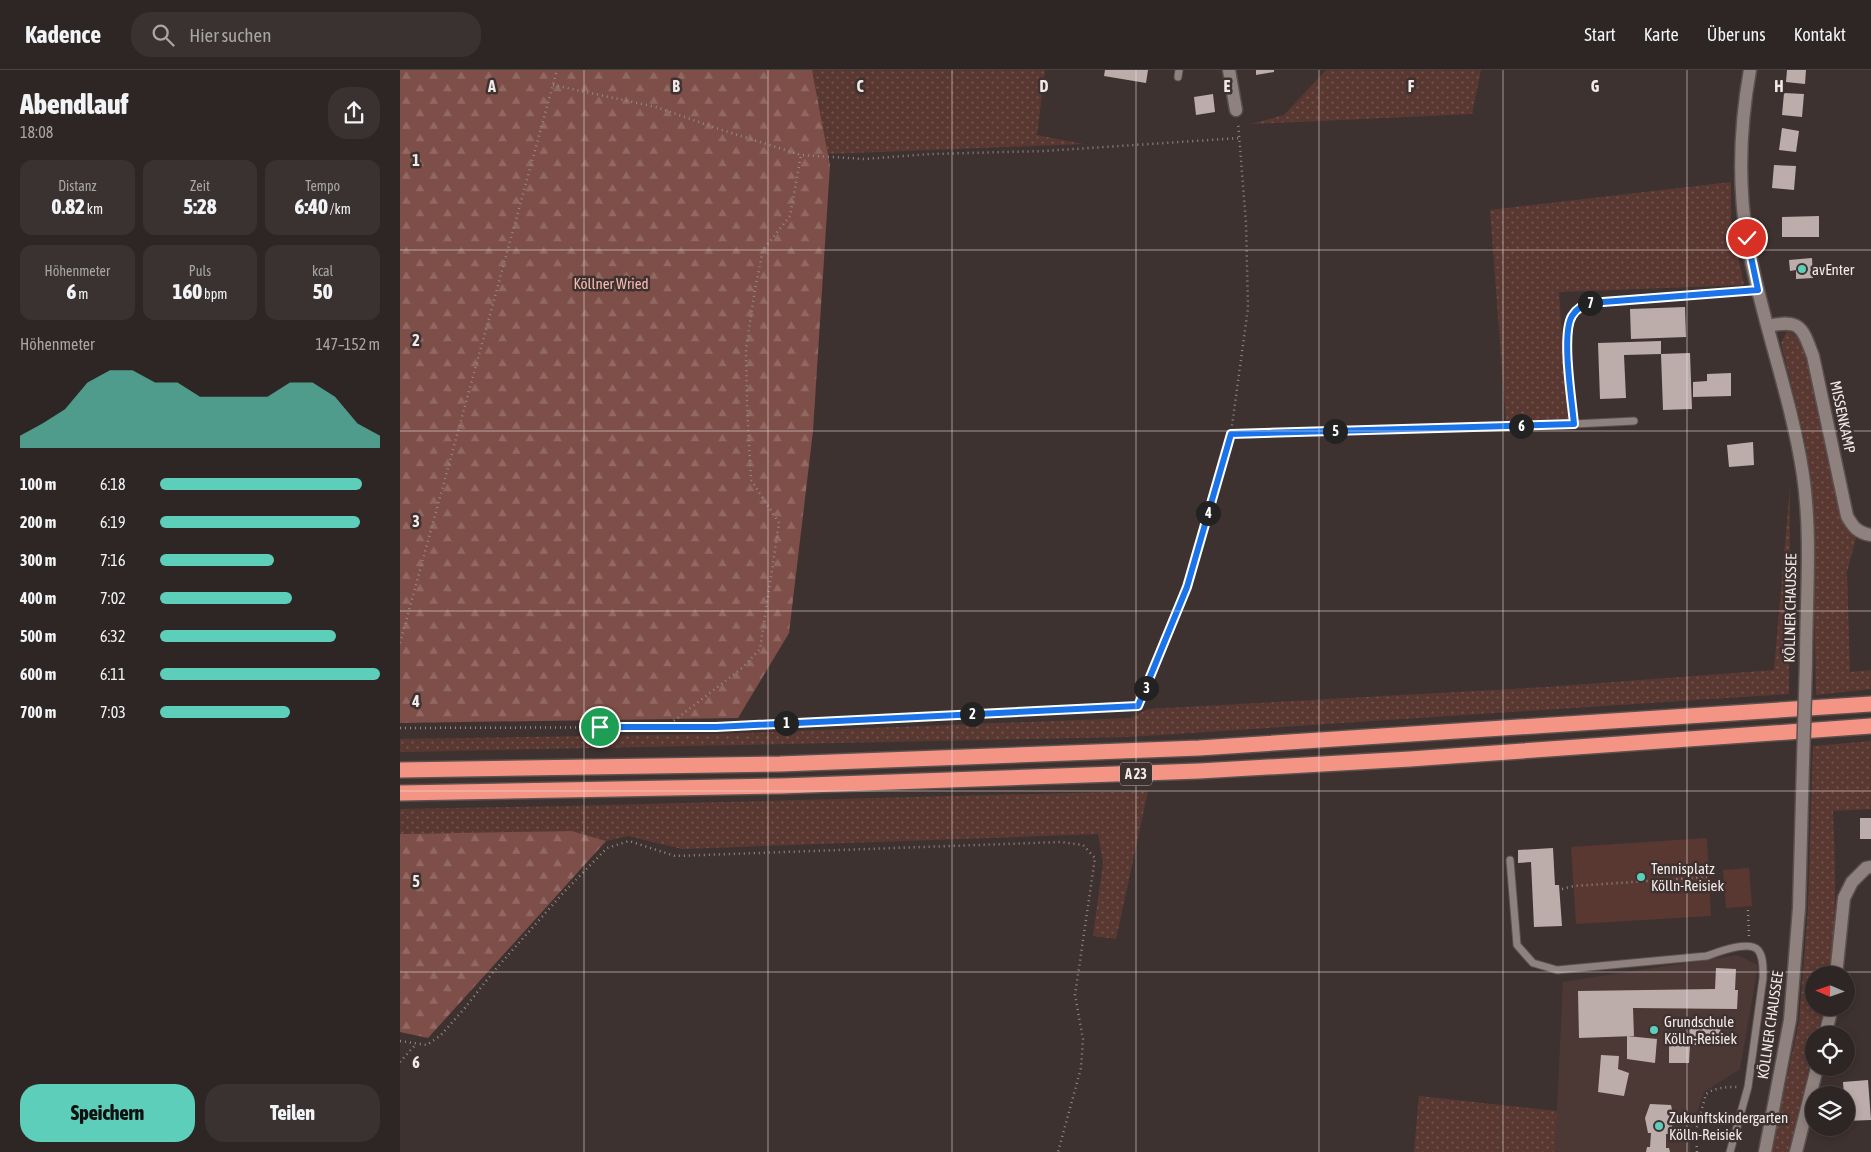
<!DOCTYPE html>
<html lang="de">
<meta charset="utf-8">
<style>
body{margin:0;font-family:"Asap Condensed",sans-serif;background:#3a3231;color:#f1f3f6;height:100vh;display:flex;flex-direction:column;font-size:19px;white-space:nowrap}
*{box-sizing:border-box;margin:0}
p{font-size:16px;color:#a7a5a6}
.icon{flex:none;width:28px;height:28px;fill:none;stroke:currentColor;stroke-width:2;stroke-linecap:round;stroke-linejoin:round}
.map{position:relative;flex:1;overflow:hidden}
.details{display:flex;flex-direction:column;background:#2e2624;width:400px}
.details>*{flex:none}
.needle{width:32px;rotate:272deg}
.fabs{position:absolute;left:1405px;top:896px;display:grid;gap:10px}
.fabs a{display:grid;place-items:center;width:50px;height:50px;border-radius:50%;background:#2e2624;box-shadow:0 2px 8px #0003,0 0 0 1px #494341;font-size:25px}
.pin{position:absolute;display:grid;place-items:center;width:42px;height:42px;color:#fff;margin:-21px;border:2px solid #fff;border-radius:50%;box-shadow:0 1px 5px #0007}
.km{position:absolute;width:25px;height:25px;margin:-12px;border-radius:50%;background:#222;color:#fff;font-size:14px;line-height:25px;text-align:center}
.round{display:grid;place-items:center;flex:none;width:52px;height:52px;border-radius:20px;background:#3a3231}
.head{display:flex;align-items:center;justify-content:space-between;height:85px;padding:0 20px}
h1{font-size:28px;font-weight:800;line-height:38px}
.stats{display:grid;grid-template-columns:repeat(3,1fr);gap:8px;height:85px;padding:5px 20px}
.stats div{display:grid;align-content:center;border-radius:12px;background:#3a3231;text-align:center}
.stats b{font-size:21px;font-weight:800}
.stats small{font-size:14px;font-weight:400}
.stats p{font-size:14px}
.chart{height:140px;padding:10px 20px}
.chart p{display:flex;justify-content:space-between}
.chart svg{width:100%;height:90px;margin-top:5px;fill:#5dceb9;opacity:.7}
.action{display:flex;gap:10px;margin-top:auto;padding:10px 20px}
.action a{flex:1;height:58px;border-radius:20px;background:#5dceb9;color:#111;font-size:20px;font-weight:800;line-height:58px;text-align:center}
.action a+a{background:#3a3231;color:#f1f3f6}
ul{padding:0 20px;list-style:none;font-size:16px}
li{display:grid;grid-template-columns:80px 60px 1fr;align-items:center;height:38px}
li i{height:12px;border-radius:6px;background:#5dceb9}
header{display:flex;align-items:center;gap:30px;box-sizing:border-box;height:70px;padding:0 25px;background:#2e2624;border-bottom:1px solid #494341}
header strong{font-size:24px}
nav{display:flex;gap:28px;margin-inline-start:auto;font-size:18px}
.search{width:350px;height:45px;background:#3a3231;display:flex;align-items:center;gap:12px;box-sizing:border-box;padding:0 18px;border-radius:20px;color:#a7a5a6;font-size:19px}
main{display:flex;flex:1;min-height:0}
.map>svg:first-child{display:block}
.built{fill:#4c3936}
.grass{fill:url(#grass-dots)}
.forest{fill:url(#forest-firs)}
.green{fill:#5a3832}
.building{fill:#bcadab}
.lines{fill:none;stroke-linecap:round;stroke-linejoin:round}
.service-casing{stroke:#5a504e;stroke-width:9}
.minor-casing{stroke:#5a504e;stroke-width:15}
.tertiary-casing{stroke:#5a504e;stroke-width:15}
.motorway-casing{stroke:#5a504e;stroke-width:18}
.path{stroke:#958a88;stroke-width:2.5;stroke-dasharray:1 4;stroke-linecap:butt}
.service{stroke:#8f817e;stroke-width:7}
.minor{stroke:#8f817e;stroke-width:12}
.tertiary{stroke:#8f817e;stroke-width:12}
.motorway{stroke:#f49485;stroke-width:15}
.tertiary-bridge-casing{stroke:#5a504e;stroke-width:15;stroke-linecap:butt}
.tertiary-bridge{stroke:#8f817e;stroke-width:12}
.route-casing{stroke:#fff;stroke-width:10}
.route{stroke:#1a73e8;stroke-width:6}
.grid{fill:none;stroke:#f2eae8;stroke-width:1;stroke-opacity:0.55}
.poi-dot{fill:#5dceb9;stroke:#3e3230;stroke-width:2}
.labels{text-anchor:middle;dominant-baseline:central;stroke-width:5;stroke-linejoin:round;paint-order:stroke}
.shield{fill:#3e3230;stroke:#bcb3b1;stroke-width:1}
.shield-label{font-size:14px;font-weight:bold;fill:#f2eae8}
.poi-label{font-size:15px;fill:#f2eae8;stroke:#3e3230;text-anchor:start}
.park-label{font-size:15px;fill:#fabab0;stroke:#3e3230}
.street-label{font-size:15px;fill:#f2eae8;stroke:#3e3230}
.grid-label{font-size:16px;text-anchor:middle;font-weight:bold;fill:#f2eae8;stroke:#3e3230;stroke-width:5;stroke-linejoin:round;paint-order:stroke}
</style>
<header>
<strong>Kadence</strong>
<div class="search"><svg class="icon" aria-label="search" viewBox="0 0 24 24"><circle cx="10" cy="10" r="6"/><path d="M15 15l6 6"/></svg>Hier suchen</div>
<nav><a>Start</a><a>Karte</a><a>Über uns</a><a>Kontakt</a></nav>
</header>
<main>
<section class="details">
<div class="head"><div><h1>Abendlauf</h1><p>18:08</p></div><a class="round"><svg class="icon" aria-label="share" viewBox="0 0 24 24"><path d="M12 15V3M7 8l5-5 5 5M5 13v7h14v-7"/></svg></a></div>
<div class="stats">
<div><p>Distanz</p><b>0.82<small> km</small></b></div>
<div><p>Zeit</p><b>5:28</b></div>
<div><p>Tempo</p><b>6:40<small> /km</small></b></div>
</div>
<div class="stats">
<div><p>Höhenmeter</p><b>6<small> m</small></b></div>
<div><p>Puls</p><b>160<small> bpm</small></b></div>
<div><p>kcal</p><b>50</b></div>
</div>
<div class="chart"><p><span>Höhenmeter</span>147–152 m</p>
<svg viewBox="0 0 160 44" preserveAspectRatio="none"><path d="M0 44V38L10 32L20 25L30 12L40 6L50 6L60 12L70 12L80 19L90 19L100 19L110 19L120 12L130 12L140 19L150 32L160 38V44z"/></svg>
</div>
<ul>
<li><b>100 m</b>6:18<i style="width:92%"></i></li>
<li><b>200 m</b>6:19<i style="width:91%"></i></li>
<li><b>300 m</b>7:16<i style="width:52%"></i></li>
<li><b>400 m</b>7:02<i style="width:60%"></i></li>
<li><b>500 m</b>6:32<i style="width:80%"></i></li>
<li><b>600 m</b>6:11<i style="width:100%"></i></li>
<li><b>700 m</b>7:03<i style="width:59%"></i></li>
</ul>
<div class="action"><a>Speichern</a><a>Teilen</a></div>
</section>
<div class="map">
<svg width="1471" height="1082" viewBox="0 0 1471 1082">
<defs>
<pattern id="grass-dots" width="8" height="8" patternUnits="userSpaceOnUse" patternTransform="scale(1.25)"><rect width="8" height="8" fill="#5a3832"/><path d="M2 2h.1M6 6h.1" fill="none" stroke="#725550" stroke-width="1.8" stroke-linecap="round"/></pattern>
<pattern id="forest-firs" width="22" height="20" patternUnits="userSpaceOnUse" patternTransform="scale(1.25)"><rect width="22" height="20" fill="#7e4f48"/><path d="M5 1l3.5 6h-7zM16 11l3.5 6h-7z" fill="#916862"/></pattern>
</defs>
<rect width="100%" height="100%" fill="#3e3230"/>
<!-- built -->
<polygon class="built" points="1337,885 1358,895 1340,999 1304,1022 1291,1059 1290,1082 1155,1082 1163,912"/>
<!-- grass -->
<g class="grass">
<polygon points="412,0 645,0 637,65 683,74 428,84"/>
<polygon points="926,0 1081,0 1072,44 851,54 884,45"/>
<polygon points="1331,112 1331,150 1344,215 1159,222 1168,351 1106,352 1090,140"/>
<polygon points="1387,261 1395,265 1407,284 1442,448 1449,462 1456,468 1447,502 1450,602 1471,600 1471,619 1416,625 1411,407 1403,361 1381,273"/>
<polygon points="1390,417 1389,624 728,667 0,682 0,669 319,664 730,648 748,639 1147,617 1374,600"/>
<path d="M1471 671V739L1433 741C1435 796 1438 850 1429 905H1414V938H1424L1417 965H1414V976L1389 1082H1371L1399 952 1408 839 1413 676Z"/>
<polygon points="748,721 716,869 693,866 703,793 698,764 282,779 228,766 206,771 171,761 0,764 0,739 167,736"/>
<polygon points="1019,1026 1157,1041 1155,1082 1014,1082"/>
</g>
<!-- forest -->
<g class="forest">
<polygon points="0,0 412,0 430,95 413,361 389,563 338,648 0,653"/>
<polygon points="172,761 206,771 28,968 0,962 0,764"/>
</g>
<!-- green -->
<g class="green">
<polygon points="1307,768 1311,846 1176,854 1171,777"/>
<polygon points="1349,798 1352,836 1326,838 1323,800"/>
</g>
<!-- building -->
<g class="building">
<polygon points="705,0 748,0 746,13 704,6"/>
<polygon points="856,0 874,0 874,2 856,5"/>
<polygon points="1387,0 1406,0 1405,14 1386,12"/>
<polygon points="1384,23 1404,24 1402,47 1382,45"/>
<polygon points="813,24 815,42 796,45 794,27"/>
<polygon points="1382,58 1399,61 1396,82 1379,80"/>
<polygon points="1374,95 1396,96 1394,120 1372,118"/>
<polygon points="1419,146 1419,167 1382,167 1382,147"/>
<polygon points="1412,188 1413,208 1396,209 1396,200 1390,201 1389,190"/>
<polygon points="1285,237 1286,267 1231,269 1230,239"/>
<polygon points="1261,271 1261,284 1224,285 1226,328 1200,329 1198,273"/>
<polygon points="1290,283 1292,339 1263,340 1261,284"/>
<polygon points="1331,303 1331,326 1293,327 1293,312 1307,311 1307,304"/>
<polygon points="1353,372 1354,395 1329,397 1327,375"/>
<rect x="1460" y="748" width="11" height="21"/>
<polygon points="1153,778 1155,815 1159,815 1162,856 1134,857 1131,792 1118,793 1118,780"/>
<polygon points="1316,898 1336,899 1335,920 1338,920 1337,939 1233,938 1234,966 1179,968 1178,921 1315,919"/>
<polygon points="1289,949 1320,950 1321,975 1290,975 1289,993 1269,993 1269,974 1290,975"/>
<polygon points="1227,966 1257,969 1255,993 1227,989"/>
<polygon points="1201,985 1219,986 1218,999 1229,1003 1224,1026 1198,1022"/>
<polygon points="1468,1010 1471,1050 1446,1051 1446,1025 1444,1025 1443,1012"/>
<polygon points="1250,1034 1271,1035 1274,1049 1270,1064 1266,1064 1266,1078 1269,1078 1270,1082 1246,1082 1247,1077 1250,1077 1251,1063 1248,1063 1245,1048"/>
</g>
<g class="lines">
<!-- service casing -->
<g class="service-casing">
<g id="service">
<polyline points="778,7 779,0"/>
<path d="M1234 351 1174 354C1172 331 1161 264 1172 246 1177 238 1182 236 1190 233L1358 220"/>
<path d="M1110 790 1117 875 1133 893 1157 900 1307 886C1318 882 1349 870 1358 880 1364 887 1363 900 1363 908L1348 1017 1330 1082"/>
</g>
</g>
<!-- minor casing -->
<g class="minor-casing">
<g id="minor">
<polyline points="829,0 836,40"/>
<path d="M1368 256C1401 249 1402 257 1413 286L1447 446C1453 457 1458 463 1471 465"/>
<polyline points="1436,905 1444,828 1452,812 1466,798 1471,797"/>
<polyline points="1425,965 1432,938"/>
<polyline points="1396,1082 1417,998"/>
</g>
</g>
<!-- tertiary casing -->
<g class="tertiary-casing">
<g id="tertiary">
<path d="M1350 0C1340 55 1338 114 1347 170 1361 249 1391 325 1403 405 1412 466 1406 529 1406 591"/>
<polyline points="1365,1082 1390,950 1399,838 1403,692"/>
</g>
</g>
<!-- motorway casing -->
<g class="motorway-casing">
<g id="motorway">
<polyline points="0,700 380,694 799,678 1471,634"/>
<polyline points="0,723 381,716 799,701 1010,689 1471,656"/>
</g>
</g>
<!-- path -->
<g class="path">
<polyline points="153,15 256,37 319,59 401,85 464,89 531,84 644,81 840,68"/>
<polyline points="831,363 1165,355"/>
<polyline points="0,573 157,0"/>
<polyline points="266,657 342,598 360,579 379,453 351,410 347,336 346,279 355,219 363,180 390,146 401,85"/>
<polyline points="0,658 315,657 738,636 787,517 831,363 848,238 846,153 838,52"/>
<polyline points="1162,819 1174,816 1307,807"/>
<polyline points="1348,840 1349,867"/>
<polyline points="0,971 27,975 41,965 64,939 94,901 164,822 207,778 229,771 275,786 660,772 683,775 695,788 675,925 683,969 681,998 658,1082"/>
<polyline points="0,992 16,974"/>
<path d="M1297 1082 1296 1060 1306 1024C1316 1017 1327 1017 1339 1017"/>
</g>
<!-- service -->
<use href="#service" class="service"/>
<!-- minor -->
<use href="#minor" class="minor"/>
<!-- tertiary -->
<use href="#tertiary" class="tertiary"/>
<!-- motorway -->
<use href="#motorway" class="motorway"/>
<!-- tertiary-bridge casing -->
<g class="tertiary-bridge-casing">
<polyline id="tertiary-bridge" points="1403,692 1406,591"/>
</g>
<!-- tertiary-bridge -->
<use href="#tertiary-bridge" class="tertiary-bridge"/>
</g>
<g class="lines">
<!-- route casing -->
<g class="route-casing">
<path id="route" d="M200 657H316L738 636 787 517 831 364 1174 354C1172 331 1161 264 1172 246 1177 238 1182 236 1190 233L1358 220 1347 168"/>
</g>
<!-- route -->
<use href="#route" class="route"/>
</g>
<!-- grid -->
<path class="grid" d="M184 0V1082M368 0V1082M552 0V1082M736 0V1082M919 0V1082M1103 0V1082M1287 0V1082M0 180H1471M0 361H1471M0 541H1471M0 721H1471M0 902H1471"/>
<!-- markers -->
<g class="poi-dot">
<circle cx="1402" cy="199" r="5"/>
<circle cx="1241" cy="807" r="5"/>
<circle cx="1254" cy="960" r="5"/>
<circle cx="1259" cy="1056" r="5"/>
</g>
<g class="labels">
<!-- shield labels -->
<rect class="shield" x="720" y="692.5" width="32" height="23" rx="4"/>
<g class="shield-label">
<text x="736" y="704">A 23</text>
</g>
<!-- poi labels -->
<g class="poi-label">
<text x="1412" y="199">avEnter</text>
<text x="1251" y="798">Tennisplatz<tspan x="1251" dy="17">Kölln-Reisiek</tspan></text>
<text x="1264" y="951">Grundschule<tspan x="1264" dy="17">Kölln-Reisiek</tspan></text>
<text x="1269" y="1047">Zukunftskindergarten<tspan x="1269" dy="17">Kölln-Reisiek</tspan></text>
</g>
<!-- park labels -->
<g class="park-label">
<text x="211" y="213">Köllner Wried</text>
</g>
<!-- street labels -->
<g class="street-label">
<text transform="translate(1443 347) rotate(78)">MISSENKAMP</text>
<text transform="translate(1390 538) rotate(-89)">KÖLLNER CHAUSSEE</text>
<text transform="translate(1370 955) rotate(-82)">KÖLLNER CHAUSSEE</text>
</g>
</g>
<g class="grid-label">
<text x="92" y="22">A</text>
<text x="276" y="22">B</text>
<text x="460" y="22">C</text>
<text x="644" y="22">D</text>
<text x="827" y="22">E</text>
<text x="1011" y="22">F</text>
<text x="1195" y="22">G</text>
<text x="1379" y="22">H</text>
<text x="16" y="96">1</text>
<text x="16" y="276">2</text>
<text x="16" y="457">3</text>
<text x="16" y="637">4</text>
<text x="16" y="817">5</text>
<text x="16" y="998">6</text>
</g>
</svg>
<div class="fabs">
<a><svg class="needle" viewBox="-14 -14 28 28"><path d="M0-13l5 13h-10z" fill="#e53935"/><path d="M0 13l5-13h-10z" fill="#a7a5a6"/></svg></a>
<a><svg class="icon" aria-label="locate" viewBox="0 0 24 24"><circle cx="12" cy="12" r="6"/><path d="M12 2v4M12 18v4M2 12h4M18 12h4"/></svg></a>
<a><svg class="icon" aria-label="layers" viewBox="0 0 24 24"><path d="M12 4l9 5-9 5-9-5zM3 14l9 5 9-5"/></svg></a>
</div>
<div class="pin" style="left:200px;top:657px;background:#1e9e55"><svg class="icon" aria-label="arrive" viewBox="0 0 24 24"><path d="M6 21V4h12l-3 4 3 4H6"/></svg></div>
<div class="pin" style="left:1347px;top:168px;background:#d93025"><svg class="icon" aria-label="check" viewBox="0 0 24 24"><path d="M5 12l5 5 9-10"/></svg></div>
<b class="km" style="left:386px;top:653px">1</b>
<b class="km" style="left:572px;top:644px">2</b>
<b class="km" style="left:746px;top:618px">3</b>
<b class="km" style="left:808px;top:443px">4</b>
<b class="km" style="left:935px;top:361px">5</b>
<b class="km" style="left:1121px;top:356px">6</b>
<b class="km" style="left:1190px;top:233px">7</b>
</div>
</main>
